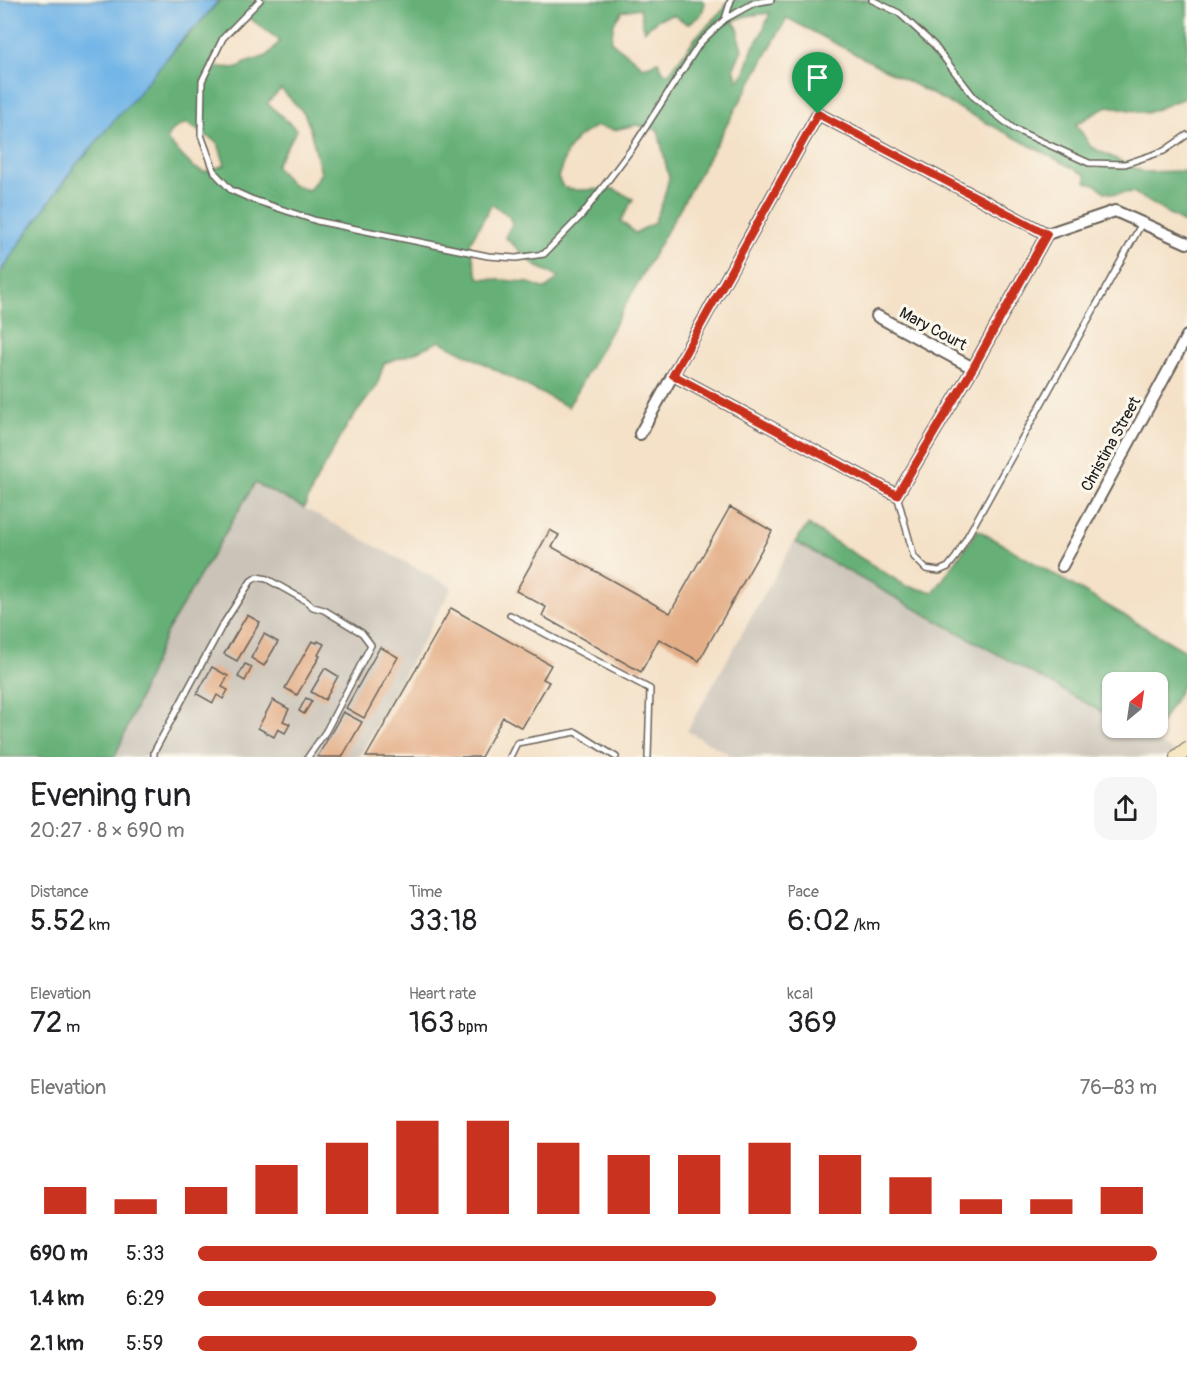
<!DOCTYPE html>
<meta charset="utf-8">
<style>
body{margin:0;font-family:Pangolin,sans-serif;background:#f6f6f6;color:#202124;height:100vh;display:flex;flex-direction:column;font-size:22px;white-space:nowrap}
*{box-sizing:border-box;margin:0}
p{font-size:20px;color:#757577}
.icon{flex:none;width:33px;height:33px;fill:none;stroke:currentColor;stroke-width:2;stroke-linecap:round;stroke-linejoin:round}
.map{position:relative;height:757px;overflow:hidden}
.drawer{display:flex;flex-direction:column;background:#fff;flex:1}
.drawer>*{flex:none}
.needle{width:39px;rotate:29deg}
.tools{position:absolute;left:1102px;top:672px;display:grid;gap:12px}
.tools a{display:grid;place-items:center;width:66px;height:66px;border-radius:12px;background:#fff;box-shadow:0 2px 4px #0004;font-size:30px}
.pin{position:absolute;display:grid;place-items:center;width:51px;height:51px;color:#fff;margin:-62px -26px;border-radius:50% 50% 50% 0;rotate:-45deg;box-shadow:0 0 6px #0007}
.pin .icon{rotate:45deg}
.round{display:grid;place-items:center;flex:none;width:63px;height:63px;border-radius:18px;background:#f6f6f6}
.overview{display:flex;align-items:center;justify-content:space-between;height:102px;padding:0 30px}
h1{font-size:33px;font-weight:600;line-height:45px}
.figures{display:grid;grid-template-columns:repeat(3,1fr);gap:9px;height:102px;padding:6px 30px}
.figures div{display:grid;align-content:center}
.figures b{font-size:30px;font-weight:600}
.figures small{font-size:16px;font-weight:400}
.figures p{font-size:16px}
.chart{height:168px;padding:12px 30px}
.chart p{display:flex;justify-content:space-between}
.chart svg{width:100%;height:108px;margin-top:6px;stroke:#c8321e;stroke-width:6}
ul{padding:0 30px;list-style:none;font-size:20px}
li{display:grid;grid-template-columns:96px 72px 1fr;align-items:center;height:45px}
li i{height:15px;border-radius:8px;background:#c8321e}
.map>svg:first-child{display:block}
.industrial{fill:#cbc3b8}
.forest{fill:#66b078;stroke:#41664a;stroke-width:1.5;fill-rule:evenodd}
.water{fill:#72b5e7;stroke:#476882;stroke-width:1.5}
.building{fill:#e4af88}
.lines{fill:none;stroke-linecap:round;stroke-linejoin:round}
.lane-casing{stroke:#686158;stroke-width:8}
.street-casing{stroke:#686158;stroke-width:14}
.secondary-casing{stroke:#686158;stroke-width:16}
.lane{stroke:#fff;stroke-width:5}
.street{stroke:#fff;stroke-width:10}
.secondary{stroke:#f7e8c3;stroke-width:14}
.route-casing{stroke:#fff;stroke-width:12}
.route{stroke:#c8321e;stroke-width:8}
.labels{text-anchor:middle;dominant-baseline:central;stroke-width:6;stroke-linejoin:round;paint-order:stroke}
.street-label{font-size:16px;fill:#1c1c1c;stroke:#fbf7ec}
</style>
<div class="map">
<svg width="1187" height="757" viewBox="0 0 1187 757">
<rect width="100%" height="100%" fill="#fbf7ec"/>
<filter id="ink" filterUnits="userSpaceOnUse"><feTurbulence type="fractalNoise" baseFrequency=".0167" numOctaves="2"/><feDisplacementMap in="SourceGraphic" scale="12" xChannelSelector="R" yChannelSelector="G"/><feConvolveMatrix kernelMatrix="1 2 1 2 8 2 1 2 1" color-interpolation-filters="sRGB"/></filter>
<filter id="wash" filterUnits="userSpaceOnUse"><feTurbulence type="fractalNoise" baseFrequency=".008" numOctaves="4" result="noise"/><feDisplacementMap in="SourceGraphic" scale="24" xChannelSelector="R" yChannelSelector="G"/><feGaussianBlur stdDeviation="1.35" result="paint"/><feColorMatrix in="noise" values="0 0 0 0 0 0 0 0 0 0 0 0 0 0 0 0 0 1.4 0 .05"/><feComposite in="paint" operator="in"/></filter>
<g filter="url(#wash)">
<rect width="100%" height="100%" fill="#f4e1c7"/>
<!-- industrial -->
<g class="industrial">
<polygon points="255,482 452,587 359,757 115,757 166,633"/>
<polygon points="794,542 1113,718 1113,728 1131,728 1184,757 734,757 687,731"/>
</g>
<!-- forest -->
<g class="forest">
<path d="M220 0H702L705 4 701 15 688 24 673 15 658 19 644 31 640 8 622 11 614 23 611 41C621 52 633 54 642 67L650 65 658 61 663 72 669 73 696 37 724 9 728 0H1187V97L1147 113 1108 106 1076 124 1091 147 1143 172 1183 171 1187 175V225L1133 192 1116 194 1105 192 1097 185 1086 182V175L787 18 568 407 440 341 409 355 384 363 377 386 348 424 317 479 304 508 255 483 166 633 115 757H0V273L20 243 77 163 85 156 116 117 143 87 156 70ZM770 13 762 33 753 47 745 73 738 80 734 68 742 49 739 39V30L733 21 746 16ZM247 18 252 20 280 41 267 56 245 63 239 68 219 67 211 74 222 47ZM281 89 304 113 309 125 321 173 309 190 293 185 275 166 297 130 267 103ZM186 123 218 143 225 165 204 172 193 167 166 139 174 129ZM636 125 658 130 669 178 663 201 654 223 635 233 621 221 633 199 614 189 576 190 563 187 558 177 567 152 577 138 596 126 614 130ZM492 204 509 216 512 224 505 237 536 266 559 277 546 289 526 282 479 278 476 271 470 243Z"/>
<polygon points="808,525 906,586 934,592 978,530 1187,652 1187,678 1152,739 1131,728 1158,728 1158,682 1113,682 1113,718 795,542"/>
</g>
<!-- water -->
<path class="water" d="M0 0H219L197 26 185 36 126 108C108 124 95 147 77 163L20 243 0 273Z"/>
<g id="blocks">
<!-- building -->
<g class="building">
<polygon points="730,507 772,531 699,661 659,639 641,672 542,616 546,607 516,591 550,530 559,535 552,547 670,613"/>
<polygon points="451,608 551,665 543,679 549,682 522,728 503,717 481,757 366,757"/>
<polygon points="247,615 260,622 237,661 224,654"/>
<polygon points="264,634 278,642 264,666 251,658"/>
<polygon points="312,641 317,643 318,641 324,644 318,655 320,656 297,695 285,688"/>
<polygon points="380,647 398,657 364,718 346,708"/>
<polygon points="245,664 252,667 245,681 238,677"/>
<polygon points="212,667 228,676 222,687 228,690 223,699 217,695 213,703 197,694"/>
<polygon points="325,668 338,676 325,700 311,692"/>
<polygon points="306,698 312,701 304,714 299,711"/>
<polygon points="273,700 289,709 283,721 290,724 285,733 278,729 274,737 258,728"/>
<polygon points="343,712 362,722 342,757 319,757 318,756"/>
</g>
</g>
</g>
<g filter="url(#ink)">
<use href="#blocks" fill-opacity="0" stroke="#686158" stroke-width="1.5"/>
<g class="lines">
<!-- lane casing -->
<g class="lane-casing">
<g id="lane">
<polyline points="260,0 223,38 202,81 201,135 215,173 231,190 251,199 317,221 488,256 516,258 544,254 582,215 633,147 700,43 725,19 754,3 771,0"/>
<polyline points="872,0 899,13 934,45 974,97 1014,129 1089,163 1125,164 1164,151 1187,135"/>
<polyline points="725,19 731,0"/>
<polyline points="897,495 914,557 926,569 939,571 948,567 956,557 1142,223"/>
<polyline points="510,615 650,689 648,757"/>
<polyline points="154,757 154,752 222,626 251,581 257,577 267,579 306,601 313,607 324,610 362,633 371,645 326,731 308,757"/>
<polyline points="510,757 517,743 576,732 616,757"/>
</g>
</g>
<!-- street casing -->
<g class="street-casing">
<g id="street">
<polyline points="877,316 973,368"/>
<polyline points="673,375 897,495 973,368 1047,234"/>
<polyline points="640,434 818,114 1047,234 1115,211 1187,243"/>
<polyline points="1062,566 1187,336"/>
</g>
</g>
<!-- secondary casing -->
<g class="secondary-casing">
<polyline id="secondary" points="1177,757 1187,749"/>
</g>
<!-- lane -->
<use href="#lane" class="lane"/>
<!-- street -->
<use href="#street" class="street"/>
<!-- secondary -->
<use href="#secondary" class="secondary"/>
</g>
</g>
<g class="lines" filter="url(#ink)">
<!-- route casing -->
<g class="route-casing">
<polygon id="route" points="818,114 1047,234 973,368 897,495 673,375"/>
</g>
<!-- route -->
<use href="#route" class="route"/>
</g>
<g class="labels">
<!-- street labels -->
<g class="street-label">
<text transform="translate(933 329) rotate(28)">Mary Court</text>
<text transform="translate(1111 444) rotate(-61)">Christina Street</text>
</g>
</g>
</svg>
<div class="tools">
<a><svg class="needle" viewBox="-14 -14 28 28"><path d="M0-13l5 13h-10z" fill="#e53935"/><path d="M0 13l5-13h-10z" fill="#757577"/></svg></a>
</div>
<div class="pin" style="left:818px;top:114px;background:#1e9e55"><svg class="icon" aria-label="arrive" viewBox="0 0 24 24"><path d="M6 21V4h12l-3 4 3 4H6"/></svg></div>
</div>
<section class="drawer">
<div class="overview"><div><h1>Evening run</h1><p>20:27 · 8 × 690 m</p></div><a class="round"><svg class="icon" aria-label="share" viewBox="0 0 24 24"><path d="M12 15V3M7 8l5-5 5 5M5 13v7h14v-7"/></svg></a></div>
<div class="figures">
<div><p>Distance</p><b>5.52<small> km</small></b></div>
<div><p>Time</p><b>33:18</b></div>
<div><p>Pace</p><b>6:02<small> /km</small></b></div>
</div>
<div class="figures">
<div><p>Elevation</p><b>72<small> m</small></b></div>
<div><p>Heart rate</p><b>163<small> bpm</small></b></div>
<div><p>kcal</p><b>369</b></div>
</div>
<div class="chart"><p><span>Elevation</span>76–83 m</p>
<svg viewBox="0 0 160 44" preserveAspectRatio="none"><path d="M5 44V33M15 44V38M25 44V33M35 44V24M45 44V15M55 44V6M65 44V6M75 44V15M85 44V20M95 44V20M105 44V15M115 44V20M125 44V29M135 44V38M145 44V38M155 44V33"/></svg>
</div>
<ul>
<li><b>690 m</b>5:33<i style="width:100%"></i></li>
<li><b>1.4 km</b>6:29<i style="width:54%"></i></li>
<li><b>2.1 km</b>5:59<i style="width:75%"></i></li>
</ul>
</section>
